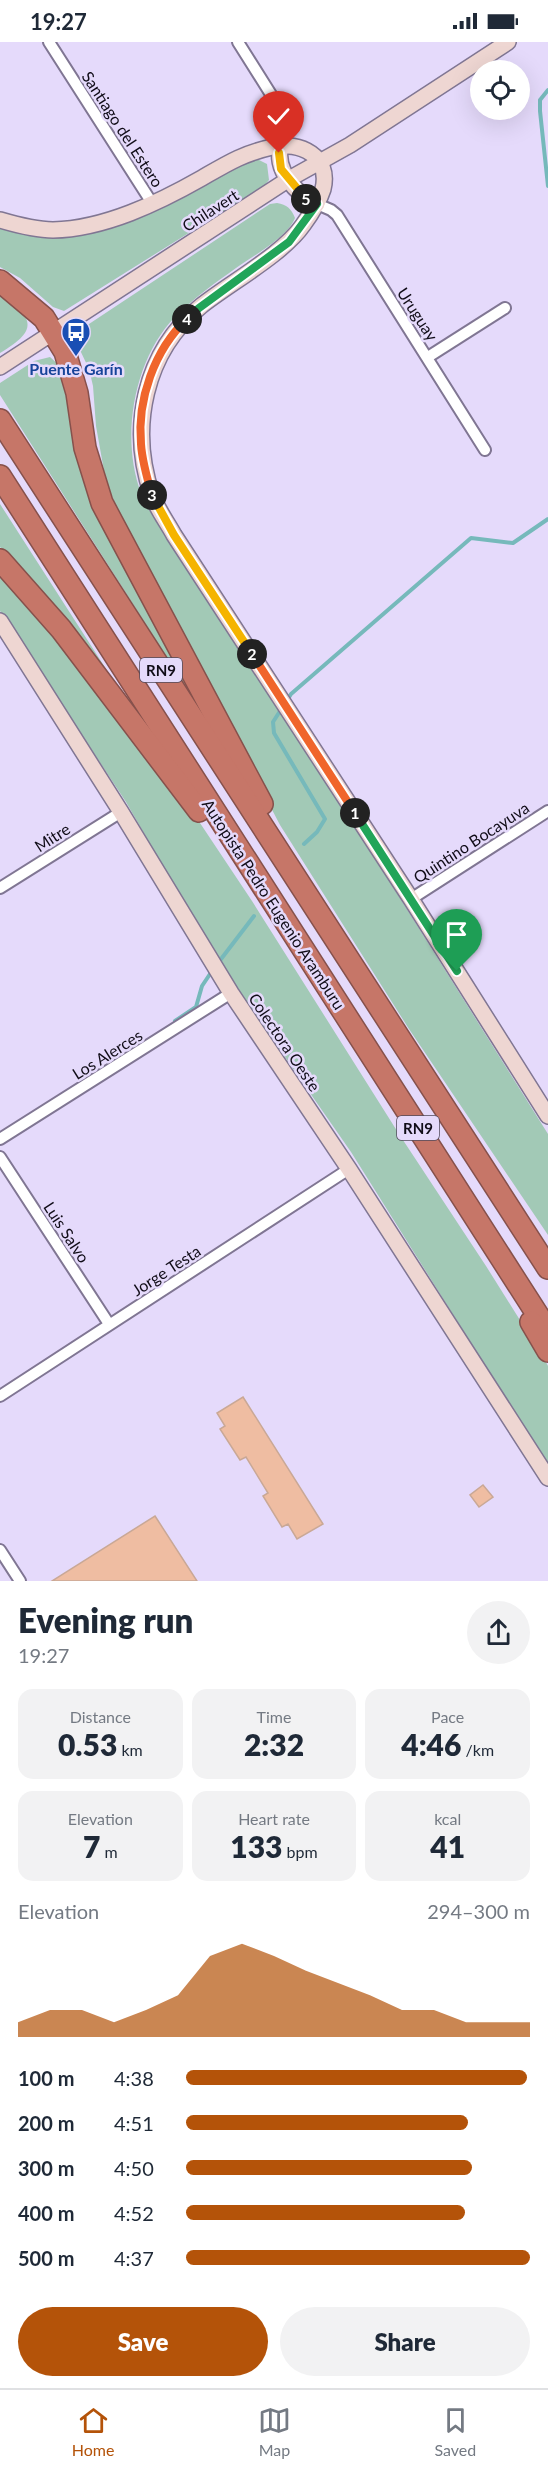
<!DOCTYPE html>
<meta charset="utf-8">
<style>
body{margin:0;font-family:Lato,sans-serif;background:#f2f2f3;color:#1f2937;height:100vh;display:flex;flex-direction:column;font-size:22px;white-space:nowrap}
*{box-sizing:border-box;margin:0}
p{font-size:20px;color:#747a83}
.icon{flex:none;width:33px;height:33px;fill:none;stroke:currentColor;stroke-width:2;stroke-linecap:round;stroke-linejoin:round}
.map{position:relative;height:1539px;overflow:hidden}
.details{display:flex;flex-direction:column;background:#fff;flex:1}
.details>*{flex:none}
.tools{position:absolute;left:470px;top:18px;display:grid;gap:12px}
.tools a{display:grid;place-items:center;width:60px;height:60px;border-radius:50%;background:#fff;box-shadow:0 6px 24px #0002;font-size:30px}
.pin{position:absolute;display:grid;place-items:center;width:51px;height:51px;color:#fff;margin:-62px -26px;border-radius:50% 50% 50% 0;rotate:-45deg;box-shadow:0 0 6px #0007}
.pin .icon{rotate:45deg}
.km{position:absolute;width:30px;height:30px;margin:-15px;border-radius:50%;background:#222;color:#fff;font-size:16px;line-height:30px;text-align:center}
.round{display:grid;place-items:center;flex:none;width:63px;height:63px;border-radius:32px;background:#f2f2f3}
.headline{display:flex;align-items:center;justify-content:space-between;height:102px;padding:0 18px}
h1{font-size:33px;font-weight:800;line-height:45px}
.metrics{display:grid;grid-template-columns:repeat(3,1fr);gap:9px;height:102px;padding:6px 18px}
.metrics div{display:grid;align-content:center;border-radius:15px;background:#f2f2f3;text-align:center}
.metrics b{font-size:30px;font-weight:800}
.metrics small{font-size:16px;font-weight:400}
.metrics p{font-size:16px}
.chart{height:168px;padding:12px 18px}
.chart p{display:flex;justify-content:space-between}
.chart svg{width:100%;height:108px;margin-top:6px;fill:#b45309;opacity:.7}
.primary-button{display:flex;gap:12px;margin-top:auto;padding:12px 18px}
.primary-button a{flex:1;height:69px;border-radius:36px;background:#b45309;color:#fff;font-size:24px;font-weight:800;line-height:69px;text-align:center}
.primary-button a+a{background:#f2f2f3;color:#1f2937}
ul{padding:0 18px;list-style:none;font-size:20px}
li{display:grid;grid-template-columns:96px 72px 1fr;align-items:center;height:45px}
li i{height:15px;border-radius:8px;background:#b45309}
.status{display:flex;justify-content:space-between;align-items:center;height:42px;padding:0 30px;background:#fff;direction:ltr}
.status svg{height:16px;fill:currentColor}
.tabs{display:flex;justify-content:space-around;align-items:center;height:84px;border-top:2px solid #e0e1e3;background:#fff;font-size:16px;color:#747a83}
.tabs a{display:grid;justify-items:center;gap:3px}
.tabs .current{color:#b45309}
.map>svg:first-child{display:block}
.grass{fill:#a2c9b6}
.lines{fill:none;stroke-linecap:round;stroke-linejoin:round}
.stream{stroke:#76b9bb;stroke-width:4}
.building{fill:#efbda2;stroke:#c9a896;stroke-width:1.5}
.street-casing{stroke:#807693;stroke-width:14}
.secondary-casing{stroke:#807693;stroke-width:18}
.highway-casing{stroke:#86514c;stroke-width:24}
.street{stroke:#fff;stroke-width:10}
.secondary{stroke:#eed6d2;stroke-width:15}
.highway{stroke:#c67668;stroke-width:21}
.split-1-casing{stroke:#fff;stroke-width:12}
.split-2-casing{stroke:#fff;stroke-width:12}
.split-3-casing{stroke:#fff;stroke-width:12}
.split-4-casing{stroke:#fff;stroke-width:12}
.split-5-casing{stroke:#fff;stroke-width:12}
.split-6-casing{stroke:#fff;stroke-width:12}
.split-1{stroke:#22a559;stroke-width:8}
.split-2{stroke:#f0652b;stroke-width:8}
.split-3{stroke:#f5b400;stroke-width:8}
.split-4{stroke:#f0652b;stroke-width:8}
.split-5{stroke:#22a559;stroke-width:8}
.split-6{stroke:#f5b400;stroke-width:8}
.labels{text-anchor:middle;dominant-baseline:central;stroke-width:5;stroke-linejoin:round;paint-order:stroke}
.shield{fill:#e5dafb;stroke:#504a5b;stroke-width:1.5}
.shield-label{font-size:15px;font-weight:bold;fill:#100c17}
.street-label{font-size:16px;fill:#100c17;stroke:#e5dafb}
.transit-label{font-size:16px;font-weight:bold;fill:#164399;stroke:#e5dafb}
</style>
<div class="status"><b>19:27</b><svg viewBox="0 0 49 12"><path d="M0 12V9h3v3zM5 12V6h3v6zM10 12V3h3v9zM15 12V0h3v12zM26 1h20v11H26zM47 4h2v5h-2z"/></svg></div>
<div class="map">
<svg width="548" height="1539" viewBox="0 0 548 1539">
<rect width="100%" height="100%" fill="#e5dafb"/>
<!-- grass -->
<g class="grass">
<polygon points="250,118 259,118 267,122 269,138 264,144 64,269 53,265 20,236 0,225 0,184 64,194 228,125"/>
<path d="M277 161C287 163 291 166 295 176 288 195 253 214 236 226 215 241 194 256 175 275 134 317 120 395 141 451 145 461 151 470 156 479L361 794 548 1092V1193L409 987 280 783 130 496 106 440 96 384 93 344 89 327 79 306V291L89 282 270 162Z"/>
<path d="M0 249C31 276 42 286 0 311Z"/>
<polygon points="50,315 60,324 85,422 202,660 185,644 0,353 0,341 34,319"/>
<polygon points="0,462 144,686 18,523 0,505"/>
<polygon points="0,524 190,766 252,859 399,1092 486,1224 545,1318 548,1324 548,1424 351,1110 212,910 126,760 0,569"/>
</g>
<g class="lines">
<!-- stream -->
<g class="stream">
<polyline points="548,48 540,58 540,69 548,144"/>
<polyline points="286,660 291,652 471,496 513,501 548,477"/>
<polyline points="282,666 273,680 274,691 325,777 317,790 304,802"/>
<polyline points="218,921 254,874"/>
<polyline points="175,979 196,965 202,944 212,929"/>
</g>
</g>
<!-- building -->
<g class="building">
<polygon points="243,1355 323,1482 297,1497 288,1482 282,1485 263,1454 268,1451 246,1415 240,1418 220,1387 225,1384 217,1371"/>
<polygon points="483,1443 493,1455 479,1465 470,1453"/>
<polygon points="155,1474 197,1539 52,1539"/>
</g>
<g class="lines">
<!-- street casing -->
<g class="street-casing">
<g id="street">
<polyline points="49,0 152,161"/>
<polyline points="238,0 282,70 284,81 281,104"/>
<polyline points="317,162 331,168 337,173 485,408"/>
<polyline points="428,315 505,266"/>
<polyline points="0,846 121,770"/>
<polyline points="411,857 548,769"/>
<polyline points="0,1097 231,951"/>
<polyline points="0,1115 109,1282"/>
<polyline points="0,1354 349,1127"/>
<polyline points="0,1508 20,1539"/>
</g>
</g>
<!-- secondary casing -->
<g class="secondary-casing">
<g id="secondary">
<path d="M281 104C274 128 296 152 317 162"/>
<path d="M0 178C17 183 35 188 53 188 104 187 158 161 202 136 228 121 242 112 272 105 300 99 331 114 323 147 319 160 311 172 303 183 283 212 230 241 201 264 144 310 129 386 152 453 157 467 167 480 174 493L411 857 548 1074"/>
<polyline points="0,325 289,137 350,103 508,0"/>
<polyline points="0,579 121,770 231,951 349,1127 548,1436"/>
</g>
</g>
<!-- highway casing -->
<g class="highway-casing">
<g id="highway">
<polyline points="0,239 44,276 65,310 77,351 85,406 102,461 262,762"/>
<polyline points="0,378 548,1226"/>
<polyline points="0,434 548,1289"/>
<polyline points="0,518 61,587 199,769"/>
<polyline points="531,1280 548,1309"/>
</g>
</g>
<!-- street -->
<use href="#street" class="street"/>
<!-- secondary -->
<use href="#secondary" class="secondary"/>
<!-- highway -->
<use href="#highway" class="highway"/>
</g>
<g class="lines">
<!-- split-1 casing -->
<g class="split-1-casing">
<polyline id="split-1" points="355,771 457,929"/>
</g>
<!-- split-2 casing -->
<g class="split-2-casing">
<polyline id="split-2" points="252,612 355,771"/>
</g>
<!-- split-3 casing -->
<g class="split-3-casing">
<polyline id="split-3" points="152,453 174,493 252,612"/>
</g>
<!-- split-4 casing -->
<g class="split-4-casing">
<path id="split-4" d="M152 453C147 436 142 419 141 402 137 358 154 308 187 277"/>
</g>
<!-- split-5 casing -->
<g class="split-5-casing">
<polyline id="split-5" points="187,277 199,266 289,200 317,162 306,157"/>
</g>
<!-- split-6 casing -->
<g class="split-6-casing">
<polyline id="split-6" points="279,111 281,127 306,157"/>
</g>
<!-- split-1 -->
<use href="#split-1" class="split-1"/>
<!-- split-2 -->
<use href="#split-2" class="split-2"/>
<!-- split-3 -->
<use href="#split-3" class="split-3"/>
<!-- split-4 -->
<use href="#split-4" class="split-4"/>
<!-- split-5 -->
<use href="#split-5" class="split-5"/>
<!-- split-6 -->
<use href="#split-6" class="split-6"/>
</g>
<!-- icons -->
<defs>
<g id="bus-pin" transform="scale(1.5)"><path d="M0 17L-7.5 6A9.5 9.5 0 1 1 7.5 6Z" fill="#1a4fb4" stroke="#e5dafb"/><path d="M-5-6H5V4H4V6H2V4H-2V6H-4V4H-5ZM-3.5-4V0h7V-4ZM-3.5 1.2v1.5H-2V1.2ZM2 1.2v1.5H3.5V1.2Z" fill="#fff"/></g>
</defs>
<g fill-rule="evenodd">
<use href="#bus-pin" x="76" y="290"/>
</g>
<g class="labels">
<!-- shield labels -->
<g class="shield">
<rect x="140" y="616" width="42" height="24" rx="4.5"/>
<rect x="397" y="1074" width="42" height="24" rx="4.5"/>
</g>
<g class="shield-label">
<text x="161" y="628">RN9</text>
<text x="418" y="1086">RN9</text>
</g>
<!-- street labels -->
<g class="street-label">
<text transform="translate(123 87) rotate(57)">Santiago del Estero</text>
<text transform="translate(210 168) rotate(-33)">Chilavert</text>
<text transform="translate(418 272) rotate(57)">Uruguay</text>
<text transform="translate(52 795) rotate(-33)">Mitre</text>
<text transform="translate(471 800) rotate(-33)">Quintino Bocayuva</text>
<text transform="translate(274 862) rotate(57)">Autopista Pedro Eugenio Aramburu</text>
<text transform="translate(285 1000) rotate(56)">Colectora Oeste</text>
<text transform="translate(107 1012) rotate(-32)">Los Alerces</text>
<text transform="translate(67 1190) rotate(57)">Luis Salvo</text>
<text transform="translate(166 1228) rotate(-33)">Jorge Testa</text>
</g>
<!-- transit labels -->
<g class="transit-label">
<text x="76" y="326">Puente Garín</text>
</g>
</g>
</svg>
<div class="tools">
<a><svg class="icon" aria-label="locate" viewBox="0 0 24 24"><circle cx="12" cy="12" r="6"/><path d="M12 2v4M12 18v4M2 12h4M18 12h4"/></svg></a>
</div>
<div class="pin" style="left:457px;top:929px;background:#1e9e55"><svg class="icon" aria-label="arrive" viewBox="0 0 24 24"><path d="M6 21V4h12l-3 4 3 4H6"/></svg></div>
<div class="pin" style="left:279px;top:111px;background:#d93025"><svg class="icon" aria-label="check" viewBox="0 0 24 24"><path d="M5 12l5 5 9-10"/></svg></div>
<b class="km" style="left:355px;top:771px">1</b>
<b class="km" style="left:252px;top:612px">2</b>
<b class="km" style="left:152px;top:453px">3</b>
<b class="km" style="left:187px;top:277px">4</b>
<b class="km" style="left:306px;top:157px">5</b>
</div>
<section class="details">
<div class="headline"><div><h1>Evening run</h1><p>19:27</p></div><a class="round"><svg class="icon" aria-label="share" viewBox="0 0 24 24"><path d="M12 15V3M7 8l5-5 5 5M5 13v7h14v-7"/></svg></a></div>
<div class="metrics">
<div><p>Distance</p><b>0.53<small> km</small></b></div>
<div><p>Time</p><b>2:32</b></div>
<div><p>Pace</p><b>4:46<small> /km</small></b></div>
</div>
<div class="metrics">
<div><p>Elevation</p><b>7<small> m</small></b></div>
<div><p>Heart rate</p><b>133<small> bpm</small></b></div>
<div><p>kcal</p><b>41</b></div>
</div>
<div class="chart"><p><span>Elevation</span>294–300 m</p>
<svg viewBox="0 0 160 44" preserveAspectRatio="none"><path d="M0 44V38L10 33L20 33L30 38L40 33L50 27L60 11L70 6L80 11L90 17L100 22L110 27L120 33L130 33L140 38L150 38L160 38V44z"/></svg>
</div>
<ul>
<li><b>100 m</b>4:38<i style="width:99%"></i></li>
<li><b>200 m</b>4:51<i style="width:82%"></i></li>
<li><b>300 m</b>4:50<i style="width:83%"></i></li>
<li><b>400 m</b>4:52<i style="width:81%"></i></li>
<li><b>500 m</b>4:37<i style="width:100%"></i></li>
</ul>
<div class="primary-button"><a>Save</a><a>Share</a></div>
</section>
<nav class="tabs">
<a class="current"><svg class="icon" aria-label="home" viewBox="0 0 24 24"><path d="M3 11l9-7 9 7M6 9v11h12V9"/></svg>Home</a>
<a><svg class="icon" aria-label="map" viewBox="0 0 24 24"><path d="M3 6l6-2 6 2 6-2v14l-6 2-6-2-6 2zM9 4v14M15 6v14"/></svg>Map</a>
<a><svg class="icon" aria-label="saved" viewBox="0 0 24 24"><path d="M7 4h10v16l-5-4-5 4z"/></svg>Saved</a>
</nav>
